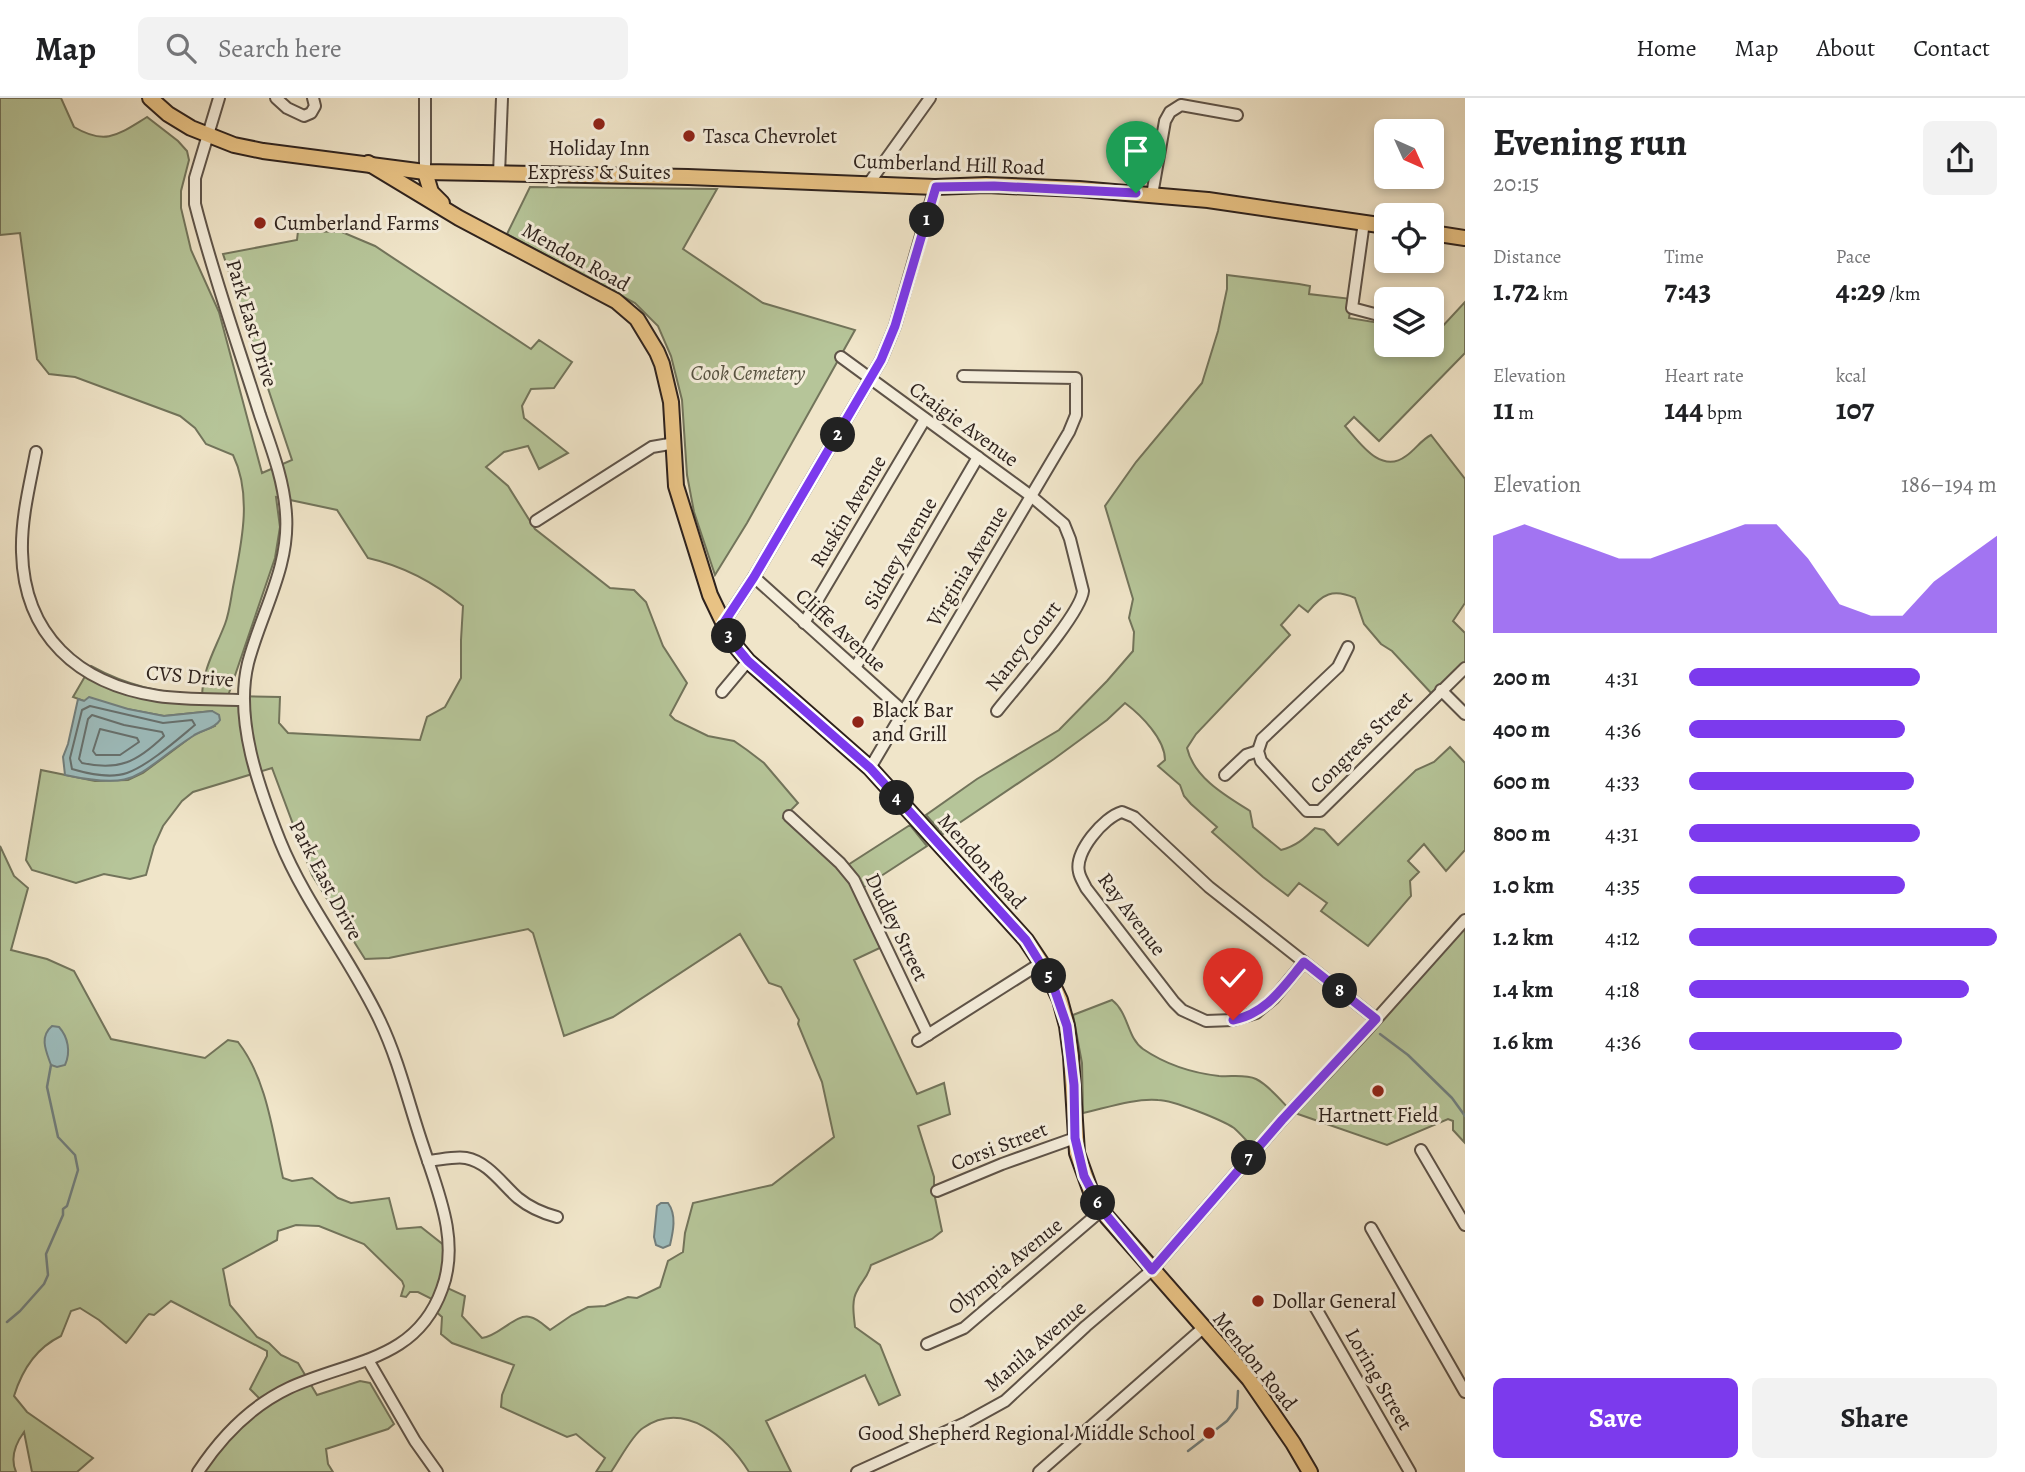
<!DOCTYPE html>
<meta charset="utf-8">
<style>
body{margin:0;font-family:Alegreya,serif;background:#f2f2f2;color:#202124;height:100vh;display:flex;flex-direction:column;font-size:26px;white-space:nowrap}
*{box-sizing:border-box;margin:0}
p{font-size:23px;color:#757577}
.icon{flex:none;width:38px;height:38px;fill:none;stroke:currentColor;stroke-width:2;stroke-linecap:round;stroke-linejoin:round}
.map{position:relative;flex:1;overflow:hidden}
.sheet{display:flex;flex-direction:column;background:#fff;width:560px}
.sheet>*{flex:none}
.needle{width:46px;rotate:135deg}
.buttons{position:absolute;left:1374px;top:21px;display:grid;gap:14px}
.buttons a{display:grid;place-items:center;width:70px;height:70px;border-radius:10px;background:#fff;box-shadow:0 4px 10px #0003;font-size:35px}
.pin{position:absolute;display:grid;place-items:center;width:60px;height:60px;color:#fff;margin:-72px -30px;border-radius:50% 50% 50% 0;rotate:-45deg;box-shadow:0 0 7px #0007}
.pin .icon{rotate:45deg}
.km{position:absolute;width:35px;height:35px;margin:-18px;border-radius:50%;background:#222;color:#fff;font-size:19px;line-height:35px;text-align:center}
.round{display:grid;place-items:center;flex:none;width:74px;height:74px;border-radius:10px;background:#f2f2f2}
.headline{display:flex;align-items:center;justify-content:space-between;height:119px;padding:0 28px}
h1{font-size:38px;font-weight:600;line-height:52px}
.metrics{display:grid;grid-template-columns:repeat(3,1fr);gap:10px;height:119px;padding:7px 28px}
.metrics div{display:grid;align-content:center}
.metrics b{font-size:30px;font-weight:600}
.metrics small{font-size:19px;font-weight:400}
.metrics p{font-size:19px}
.chart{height:196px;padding:14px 28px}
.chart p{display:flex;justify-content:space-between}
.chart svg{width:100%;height:126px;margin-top:7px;fill:#7c3aed;opacity:.7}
.action{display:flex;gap:14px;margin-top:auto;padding:14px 28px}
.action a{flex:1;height:80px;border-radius:10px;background:#7c3aed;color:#fff;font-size:28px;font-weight:600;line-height:80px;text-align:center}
.action a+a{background:#f2f2f2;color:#202124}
ul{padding:0 28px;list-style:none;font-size:23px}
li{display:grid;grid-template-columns:112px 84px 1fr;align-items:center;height:52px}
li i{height:18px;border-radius:9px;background:#7c3aed}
header{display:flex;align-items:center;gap:42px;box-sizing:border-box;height:98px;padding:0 35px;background:#fff;border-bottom:2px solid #e0e0e0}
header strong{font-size:33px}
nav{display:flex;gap:38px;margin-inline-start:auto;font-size:24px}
.search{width:490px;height:63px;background:#f2f2f2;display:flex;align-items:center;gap:18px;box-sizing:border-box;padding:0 24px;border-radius:10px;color:#757577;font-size:26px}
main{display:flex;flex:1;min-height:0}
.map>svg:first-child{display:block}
.green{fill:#b6c599;stroke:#72745b;stroke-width:2;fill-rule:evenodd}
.water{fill:#9dbdbe;stroke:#717f7e;stroke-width:2}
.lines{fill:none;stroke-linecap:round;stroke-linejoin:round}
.shore{stroke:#66706e;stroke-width:2}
.stream{stroke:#717f7e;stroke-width:2.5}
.minor-casing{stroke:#5e5348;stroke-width:14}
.major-casing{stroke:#2e221d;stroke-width:18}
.minor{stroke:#f5eedc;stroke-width:10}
.major{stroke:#e8c284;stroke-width:14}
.route-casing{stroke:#fff;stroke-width:14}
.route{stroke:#7c3aed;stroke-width:9}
.poi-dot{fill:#8f2418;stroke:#f5eedc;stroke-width:2.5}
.labels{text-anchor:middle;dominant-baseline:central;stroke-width:6;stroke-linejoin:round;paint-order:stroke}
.poi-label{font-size:21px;fill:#2e221d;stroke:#f5eedc;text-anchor:start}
.street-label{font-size:21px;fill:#2e221d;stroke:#f5eedc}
.park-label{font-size:21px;font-style:italic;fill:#575342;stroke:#f5eedc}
</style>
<header>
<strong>Map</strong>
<div class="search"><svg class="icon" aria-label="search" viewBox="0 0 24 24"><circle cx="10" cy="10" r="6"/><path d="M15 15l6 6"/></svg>Search here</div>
<nav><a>Home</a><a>Map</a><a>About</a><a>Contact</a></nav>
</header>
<main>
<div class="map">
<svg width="1465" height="1374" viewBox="0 0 1465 1374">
<rect width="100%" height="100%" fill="#f0e5c9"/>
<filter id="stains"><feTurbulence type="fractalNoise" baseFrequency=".00286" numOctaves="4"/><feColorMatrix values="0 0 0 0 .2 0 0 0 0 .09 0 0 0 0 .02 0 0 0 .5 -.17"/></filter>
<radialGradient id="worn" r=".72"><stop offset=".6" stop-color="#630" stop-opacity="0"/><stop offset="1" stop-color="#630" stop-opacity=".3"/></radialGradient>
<!-- green -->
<g class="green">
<path d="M0 0H61L74 29C106 48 119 36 147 19L178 43 187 53 189 62 181 93V110L191 152 219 214 262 375 292 362 223 156 297 142 298 133 342 134 375 148 531 251 539 242 572 264 554 290 531 291 522 308 524 320 568 355 539 371 528 348 504 354 486 369 508 388 535 431 610 490 634 492 646 504 663 548 687 585 670 617 675 622 708 638 734 643 747 652 764 665 798 705 783 720 840 772 910 727 927 748 855 795 884 848 854 862 917 996 944 985 950 1016 918 1028 934 1079V1095L942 1133 932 1141 871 1167C867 1181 862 1182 857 1193 851 1203 854 1218 855 1229L880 1247 900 1297 879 1307 865 1277 766 1323 791 1374H749C728 1340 684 1301 643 1330 632 1337 619 1363 611 1374H596L605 1360 576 1336 567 1339 501 1309 502 1297 514 1267 452 1245 441 1236 442 1219 434 1212V1202L418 1194H410L406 1199 401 1198 404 1188 402 1183 364 1146 319 1128 296 1127 278 1133 277 1142 223 1171 230 1207 257 1239 269 1245 281 1257 298 1265 317 1297 360 1283 370 1285 394 1326 388 1331 326 1351 328 1366 333 1374H200L260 1301 250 1291 267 1258V1253L171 1203 154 1217 149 1216C141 1223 135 1236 126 1245L99 1222 80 1210 71 1213 61 1238C36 1250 22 1272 14 1298L27 1314 93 1360 77 1374H32L24 1334C16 1345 10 1360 16 1374H0V748L14 778 28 790 11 852 47 861 74 873 111 941 205 960 228 942 238 944C267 981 273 1036 283 1080L292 1083 312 1080 338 1100 351 1105 389 1100 397 1131 421 1129 450 1152 445 1189 465 1198 462 1218 482 1240C498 1239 516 1215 530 1219 537 1220 545 1228 550 1232L572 1217 588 1209 605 1208 628 1199 637 1200 660 1189 668 1163 683 1154 685 1135 693 1105 772 1087 834 1039 822 984 798 926 799 922 781 889 769 885 740 836 613 919 564 938 533 835 528 831 389 860 365 861 312 777 272 670 193 694 182 703 163 728 154 748 146 777 130 781 104 776 76 785 32 772 26 762 41 672 95 683 128 682 143 675 195 636 215 628 212 613 164 618 84 603 73 599 91 568C129 589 160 594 202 598 203 570 215 552 225 526 230 513 231 498 234 484 242 443 252 396 233 357L206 346 195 330 180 318 75 279 49 276 37 261 20 135 0 137ZM276 399 337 412 368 460C403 468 435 485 463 508L461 542V580L445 609 427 619 420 642 288 635 279 625 280 599 228 598 275 460 280 429Z"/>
<polygon points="530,89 717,91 683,151 763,205 855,232 747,425 715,477 694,414 687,377 682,302 671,258 658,228 635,205 507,136"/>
<path d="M1227 177 1299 186 1310 188 1309 196 1352 201 1349 220 1386 226V247H1432V229L1441 230 1465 204V255L1379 343 1354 319 1345 328C1360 345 1381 377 1406 358 1415 352 1421 342 1431 337L1465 381V505L1453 523 1465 535V568L1433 597 1392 553 1381 546 1364 526 1355 500C1333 490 1322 496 1308 514L1299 507 1281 527 1290 537 1196 636 1187 650C1194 680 1226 698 1250 713L1253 729 1281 752C1296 748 1304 741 1315 730L1324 732 1338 747 1416 672 1434 664 1450 649 1465 665V752L1446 773 1424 746 1408 763 1419 774 1410 783 1411 798 1368 848 1321 813 1327 805 1299 785 1288 798 1263 779 1212 734 1217 729 1191 706 1184 698 1180 687 1158 668 1165 662C1165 641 1141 617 1125 605L1107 622 1054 661 943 736 926 717 977 681 1059 632 1107 583 1133 553 1134 534 1129 520 1133 501 1105 408 1136 364 1202 285 1218 233 1227 191Z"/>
<path d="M1465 820 1464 1044 1453 1032V1023L1448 1021 1387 1047 1292 1014 1257 1053C1249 1046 1242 1037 1234 1030 1222 1022 1173 1002 1158 1002 1134 1000 1106 1010 1083 1015L1082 965 1073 917 1112 902C1129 915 1127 940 1143 951 1165 966 1193 975 1219 978 1231 979 1245 976 1256 981 1269 987 1282 1004 1292 1014Z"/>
</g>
<!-- water -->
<g class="water">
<path d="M89 599 128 611 164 618 212 613 219 617 220 622C215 631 201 632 193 638 134 676 141 693 65 677L63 659 68 646 78 601 84 603Z"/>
<path d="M52 928 59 929C68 939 71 954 65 967L57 969 51 967C46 953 39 939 52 928Z"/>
<path d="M661 1105H668C677 1117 673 1134 670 1147L663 1150 656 1147 654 1139 657 1108Z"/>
</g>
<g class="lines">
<!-- shore -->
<g class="shore">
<path d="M90 608 163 625 192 622 195 627C178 641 149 667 127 675 110 681 89 676 72 671L70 660 82 612Z"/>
<path d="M92 617 124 627 162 634 164 638C137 664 119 673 82 665L79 661 88 621Z"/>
<polygon points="100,631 137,640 139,644 120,657 96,657 93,653"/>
</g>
<!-- stream -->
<g class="stream">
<polyline points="1380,936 1408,957 1452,1000 1465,1018"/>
<polyline points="7,1224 20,1213 44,1186 48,1177 46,1156 63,1117 63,1111 67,1108 78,1072 75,1057 58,1039 47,989 51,967"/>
<polyline points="1188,1353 1227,1323 1237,1310 1238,1293"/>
</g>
<!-- minor casing -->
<g class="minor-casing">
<g id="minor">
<polyline points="276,0 287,10 304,18 311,15 315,8 313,0"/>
<polyline points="425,0 425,74"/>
<polyline points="499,76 502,0"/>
<polyline points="869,85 930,0"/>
<polyline points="1152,97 1165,23 1170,14 1181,7 1237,17"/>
<polyline points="1364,124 1352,210 1386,219"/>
<path d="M841 259 1031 398 1064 426 1070 441 1083 493C1081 516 1014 591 997 613"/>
<path d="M36 354C30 386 21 420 22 454 24 537 78 586 158 598 186 602 215 601 243 602"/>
<polyline points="536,423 652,349 675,345"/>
<polyline points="754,479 903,613"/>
<polyline points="804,525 925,321"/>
<polyline points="723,526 754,479 881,262 895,228 935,89"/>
<polyline points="1348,549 1338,569 1262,641 1258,653 1261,663 1307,713 1320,713 1465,570"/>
<polyline points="855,570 978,359"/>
<polyline points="1441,592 1465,616"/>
<polyline points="722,594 748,563"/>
<polyline points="870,670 1069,334 1076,317 1076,280 963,278"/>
<polyline points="1225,677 1246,657 1258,653"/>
<path d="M1122 714 1134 719 1209 789 1304 864 1274 900 1256 915 1233 922 1206 923 1182 912 1174 904 1086 790C1084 785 1080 780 1079 774 1074 754 1104 719 1122 714Z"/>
<polyline points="789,718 840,765 854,782 928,937"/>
<polyline points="1304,864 1376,921"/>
<polyline points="918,943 1041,865"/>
<polyline points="1421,1052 1465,1127"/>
<path d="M428 1063C440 1062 455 1058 466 1060 488 1064 502 1086 518 1100 529 1109 542 1115 557 1119"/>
<polyline points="937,1093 1002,1066 1075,1040"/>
<polyline points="1371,1130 1465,1294"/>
<polyline points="1314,1207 1410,1374"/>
<polyline points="927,1246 964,1230 1102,1112"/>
<polyline points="368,1262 415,1343 437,1374"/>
<path d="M198 1374C221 1339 251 1308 289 1290 349 1262 416 1264 442 1191 460 1143 438 1094 423 1048 409 1007 399 963 380 923 351 861 306 807 280 743 259 690 234 622 248 565 261 515 290 469 286 416 284 382 271 349 260 317 238 247 213 177 195 106V80L219 0"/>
<polyline points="857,1374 967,1324 1005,1303 1086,1228 1152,1172 1282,1022 1364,935 1465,822"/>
<polyline points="1039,1374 1203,1230"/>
</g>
</g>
<!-- major casing -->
<g class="major-casing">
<g id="major">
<polyline points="150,0 168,16 191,30 234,47 263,53 425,74 688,79 935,89 986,87 1079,91 1208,102 1386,128"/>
<polyline points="368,65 459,120 616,203 637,221 657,254 662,266 671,304 676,388 710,497 733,545 748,563 870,670 1026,842 1046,872 1060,902 1067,928 1071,958 1077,1055 1091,1094 1107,1119 1249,1281 1293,1345 1310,1374"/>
<polyline points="425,74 431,94 442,105"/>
<polyline points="1432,135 1465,140"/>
</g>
</g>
<!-- minor -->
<use href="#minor" class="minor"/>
<!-- major -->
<use href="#major" class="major"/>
</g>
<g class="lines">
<!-- route casing -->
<g class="route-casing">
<path id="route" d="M1136 95 994 88 936 89 895 228 881 262 754 479 723 526 733 545 748 563 870 670 1026 842 1052 884 1067 928 1074 987 1075 1040 1084 1078 1102 1112 1152 1172 1282 1022 1376 921 1304 864C1283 889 1266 916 1233 922"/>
</g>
<!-- route -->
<use href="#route" class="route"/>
</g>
<!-- markers -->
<g class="poi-dot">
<circle cx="599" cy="26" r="7"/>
<circle cx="689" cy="38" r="7"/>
<circle cx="260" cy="125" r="7"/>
<circle cx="858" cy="624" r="7"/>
<circle cx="1378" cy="993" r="7"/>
<circle cx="1258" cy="1203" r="7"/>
<circle cx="1209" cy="1335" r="7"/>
</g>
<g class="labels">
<!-- poi labels -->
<g class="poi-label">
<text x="703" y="38">Tasca Chevrolet</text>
<text x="599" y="50" text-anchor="middle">Holiday Inn<tspan x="599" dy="24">Express &amp; Suites</tspan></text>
<text x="274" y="125">Cumberland Farms</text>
<text x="872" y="612">Black Bar<tspan x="872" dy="24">and Grill</tspan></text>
<text x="1378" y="1017" text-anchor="middle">Hartnett Field</text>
<text x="1272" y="1203">Dollar General</text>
<text x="1195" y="1335" text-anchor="end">Good Shepherd Regional Middle School</text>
</g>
<!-- street labels -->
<g class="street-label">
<text transform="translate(949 66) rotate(2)">Cumberland Hill Road</text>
<text transform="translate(576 159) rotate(29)">Mendon Road</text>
<text transform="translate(252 225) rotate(73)">Park East Drive</text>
<text transform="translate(964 326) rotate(36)">Craigie Avenue</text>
<text transform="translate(848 413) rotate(-59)">Ruskin Avenue</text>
<text transform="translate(900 455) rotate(-60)">Sidney Avenue</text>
<text transform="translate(967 468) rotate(-59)">Virginia Avenue</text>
<text transform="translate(841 532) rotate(42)">Cliffe Avenue</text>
<text transform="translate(1023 548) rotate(-52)">Nancy Court</text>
<text transform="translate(190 578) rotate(5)">CVS Drive</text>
<text transform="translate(1361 644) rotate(-45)">Congress Street</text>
<text transform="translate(982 763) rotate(48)">Mendon Road</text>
<text transform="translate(326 782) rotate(62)">Park East Drive</text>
<text transform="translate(1132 816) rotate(53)">Ray Avenue</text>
<text transform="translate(897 829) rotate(64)">Dudley Street</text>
<text transform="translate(999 1048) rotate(-21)">Corsi Street</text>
<text transform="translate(1005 1168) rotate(-39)">Olympia Avenue</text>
<text transform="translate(1035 1248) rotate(-41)">Manila Avenue</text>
<text transform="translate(1255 1263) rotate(51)">Mendon Road</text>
<text transform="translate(1379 1281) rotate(60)">Loring Street</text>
</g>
<!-- park labels -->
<g class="park-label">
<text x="748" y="275">Cook Cemetery</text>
</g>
</g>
<rect width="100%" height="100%" filter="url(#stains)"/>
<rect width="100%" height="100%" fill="url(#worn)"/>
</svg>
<div class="buttons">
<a><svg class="needle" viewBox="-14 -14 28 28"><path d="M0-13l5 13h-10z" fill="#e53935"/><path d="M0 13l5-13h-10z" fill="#757577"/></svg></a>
<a><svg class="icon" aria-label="locate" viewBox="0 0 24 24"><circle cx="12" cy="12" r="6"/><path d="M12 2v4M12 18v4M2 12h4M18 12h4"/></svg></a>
<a><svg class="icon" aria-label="layers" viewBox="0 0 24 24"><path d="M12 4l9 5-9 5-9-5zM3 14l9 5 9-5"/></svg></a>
</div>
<div class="pin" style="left:1136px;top:95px;background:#1e9e55"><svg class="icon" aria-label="arrive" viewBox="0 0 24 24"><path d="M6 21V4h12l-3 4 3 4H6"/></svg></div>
<div class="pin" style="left:1233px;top:922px;background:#d93025"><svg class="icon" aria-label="check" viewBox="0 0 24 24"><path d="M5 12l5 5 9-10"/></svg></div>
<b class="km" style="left:927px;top:122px">1</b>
<b class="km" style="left:838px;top:337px">2</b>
<b class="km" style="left:729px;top:538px">3</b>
<b class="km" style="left:897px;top:700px">4</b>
<b class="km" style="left:1049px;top:878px">5</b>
<b class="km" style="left:1098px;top:1105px">6</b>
<b class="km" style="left:1249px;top:1060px">7</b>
<b class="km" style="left:1340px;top:893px">8</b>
</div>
<section class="sheet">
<div class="headline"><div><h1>Evening run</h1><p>20:15</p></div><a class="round"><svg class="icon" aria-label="share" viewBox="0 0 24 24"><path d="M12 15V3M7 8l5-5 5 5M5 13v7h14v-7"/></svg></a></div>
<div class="metrics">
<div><p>Distance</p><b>1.72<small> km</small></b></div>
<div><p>Time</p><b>7:43</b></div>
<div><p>Pace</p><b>4:29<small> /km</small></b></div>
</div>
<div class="metrics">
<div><p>Elevation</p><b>11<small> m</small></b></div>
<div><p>Heart rate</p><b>144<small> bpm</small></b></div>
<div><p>kcal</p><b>107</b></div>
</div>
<div class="chart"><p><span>Elevation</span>186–194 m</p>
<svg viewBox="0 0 160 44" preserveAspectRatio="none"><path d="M0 44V10L10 6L20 10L30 14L40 18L50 18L60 14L70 10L80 6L90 6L100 18L110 34L120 38L130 38L140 26L150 18L160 10V44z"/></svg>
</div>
<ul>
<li><b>200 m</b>4:31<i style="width:75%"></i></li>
<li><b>400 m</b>4:36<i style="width:70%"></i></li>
<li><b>600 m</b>4:33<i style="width:73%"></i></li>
<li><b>800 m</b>4:31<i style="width:75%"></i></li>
<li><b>1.0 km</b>4:35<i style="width:70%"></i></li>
<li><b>1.2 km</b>4:12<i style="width:100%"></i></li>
<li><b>1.4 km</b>4:18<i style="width:91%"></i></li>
<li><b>1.6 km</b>4:36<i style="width:69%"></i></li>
</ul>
<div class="action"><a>Save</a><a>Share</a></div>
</section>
</main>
